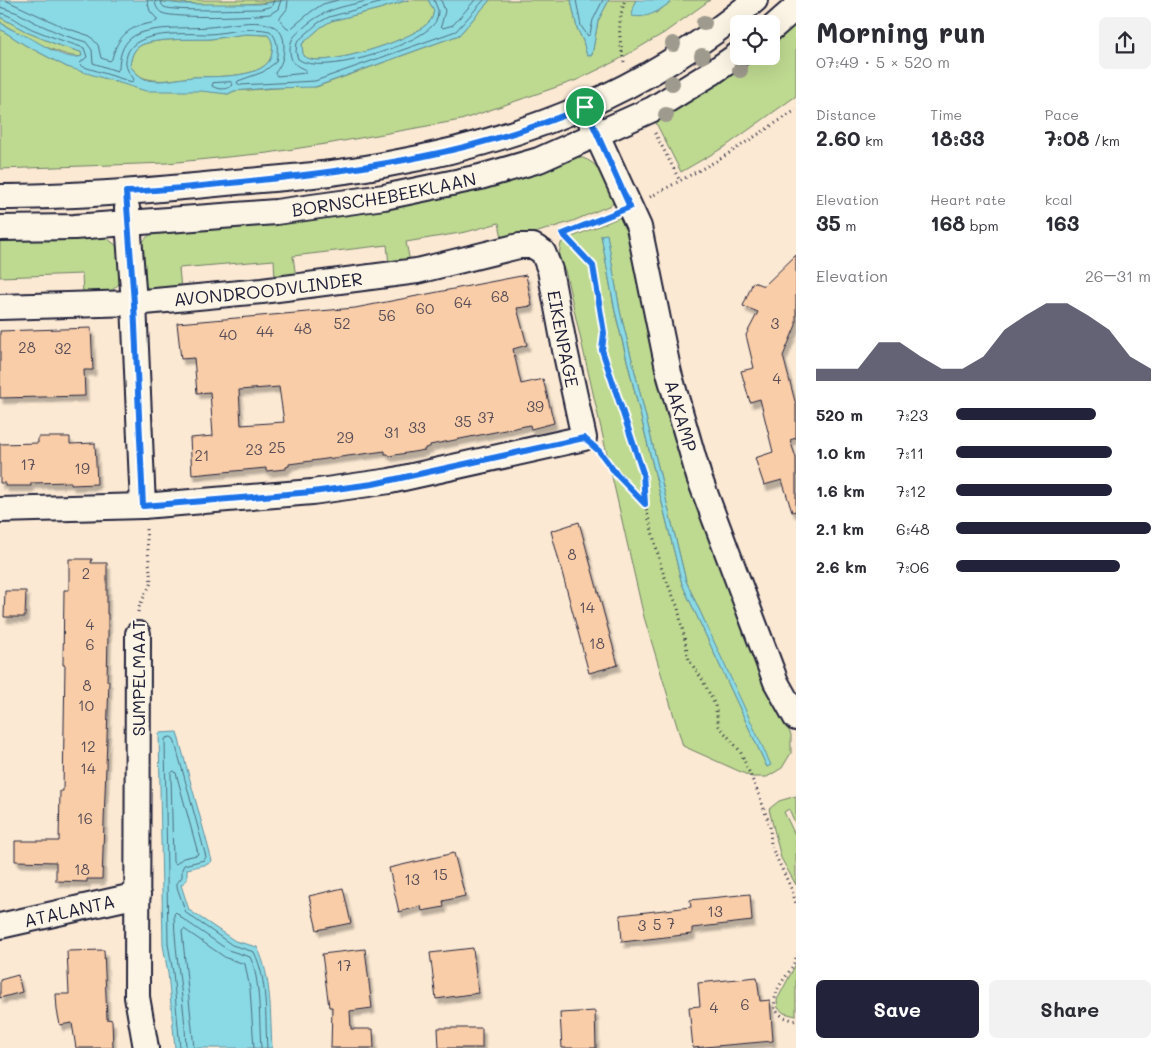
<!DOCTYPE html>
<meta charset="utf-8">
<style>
body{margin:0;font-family:Mali,sans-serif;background:#f2f2f3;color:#2b2b33;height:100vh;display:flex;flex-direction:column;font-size:19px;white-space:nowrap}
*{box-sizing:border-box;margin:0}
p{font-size:16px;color:#7c7c81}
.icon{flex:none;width:28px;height:28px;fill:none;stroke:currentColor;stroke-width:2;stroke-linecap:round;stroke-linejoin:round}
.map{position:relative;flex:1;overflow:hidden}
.side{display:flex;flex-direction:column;background:#fff;width:375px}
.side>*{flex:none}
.tools{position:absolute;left:730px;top:15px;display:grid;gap:10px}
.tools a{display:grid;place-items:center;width:50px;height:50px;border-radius:8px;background:#fff;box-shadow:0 5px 20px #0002;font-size:25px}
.pin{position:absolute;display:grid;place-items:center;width:42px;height:42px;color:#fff;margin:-21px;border:2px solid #fff;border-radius:50%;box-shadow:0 1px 5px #0007}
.round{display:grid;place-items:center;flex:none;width:52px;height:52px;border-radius:8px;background:#f2f2f3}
.head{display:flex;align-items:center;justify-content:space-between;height:85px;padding:0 20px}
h1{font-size:28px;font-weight:700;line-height:38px}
.figures{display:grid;grid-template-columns:repeat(3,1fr);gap:8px;height:85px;padding:5px 20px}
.figures div{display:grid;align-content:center}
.figures b{font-size:21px;font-weight:700}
.figures small{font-size:14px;font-weight:400}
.figures p{font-size:14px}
.chart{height:140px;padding:10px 20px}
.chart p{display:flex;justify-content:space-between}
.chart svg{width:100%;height:90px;margin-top:5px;fill:#22223b;opacity:.7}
.button{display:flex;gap:10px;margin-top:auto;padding:10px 20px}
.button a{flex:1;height:58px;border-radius:8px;background:#22223b;color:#fff;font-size:20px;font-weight:700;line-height:58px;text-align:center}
.button a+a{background:#f2f2f3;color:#2b2b33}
ul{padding:0 20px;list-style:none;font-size:16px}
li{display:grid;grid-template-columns:80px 60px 1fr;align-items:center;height:38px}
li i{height:12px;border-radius:6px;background:#22223b}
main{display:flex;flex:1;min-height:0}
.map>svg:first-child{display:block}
.green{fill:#bed990;stroke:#707e66;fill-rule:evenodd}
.water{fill:#8adae5;stroke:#6090a1;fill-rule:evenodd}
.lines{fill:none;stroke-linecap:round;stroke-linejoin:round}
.shore{stroke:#4c6c7f;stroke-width:1}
.building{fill:#f9cda8;stroke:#22223b;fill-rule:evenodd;filter:url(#shadow)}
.minor-casing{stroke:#22223b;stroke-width:28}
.path{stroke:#22223b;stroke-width:3;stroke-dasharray:1 4;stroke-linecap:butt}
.minor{stroke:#fcf5e5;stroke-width:24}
.tree{fill:#9e9a8d}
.route-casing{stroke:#fff;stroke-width:10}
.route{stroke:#1a73e8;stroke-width:6}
.labels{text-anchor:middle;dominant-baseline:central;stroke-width:4.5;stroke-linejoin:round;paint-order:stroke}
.number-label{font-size:15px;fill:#584d56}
.street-label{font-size:18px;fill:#22223b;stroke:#fcf5e5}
</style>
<main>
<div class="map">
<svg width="796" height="1048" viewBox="0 0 796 1048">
<defs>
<filter id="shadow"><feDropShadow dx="3" dy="5.5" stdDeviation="1" flood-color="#0004"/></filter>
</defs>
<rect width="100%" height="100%" fill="#fbe9d3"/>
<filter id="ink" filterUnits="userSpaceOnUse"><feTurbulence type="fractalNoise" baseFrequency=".02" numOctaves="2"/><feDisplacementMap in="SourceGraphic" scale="10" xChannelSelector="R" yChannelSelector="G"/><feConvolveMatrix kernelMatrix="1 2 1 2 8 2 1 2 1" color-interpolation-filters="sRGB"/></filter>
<g filter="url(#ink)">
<!-- green -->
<g class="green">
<path d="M146 0H286C240 7 192 5 146 0Z"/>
<path d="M408 0H428L434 10C433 14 433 18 430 21 414 40 342 61 317 60 312 60 307 58 303 56L302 44 321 27 331 21 379 9Z"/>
<polygon points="490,0 571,0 577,28 583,41 587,55 592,55 598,21 609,0 636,0 634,4 656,13 673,0 710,0 664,33 618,60 577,80 461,120 332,143 268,153 167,163 0,169 0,29 25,45 67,67 228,94 234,91 305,86 316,87 459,35"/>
<polygon points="796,13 796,96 726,146 681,172 655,121 743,56 771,56 771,35"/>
<path d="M0 17 29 33 58 45 81 52 82 56C68 61 17 33 3 24L0 22Z"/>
<path d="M245 34 268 35C273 41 273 45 272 53 269 80 213 76 194 77 178 78 164 83 148 79 140 78 135 72 130 66 131 59 132 53 137 48 148 37 194 40 210 39 222 38 234 35 245 34Z"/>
<path d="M569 156C599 156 605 179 618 202L573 221 503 243 499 223 466 232 406 242 410 262 389 265 387 245 293 256 296 278 275 280 274 260 179 268 181 289C172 290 156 293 149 289 140 283 138 252 142 243 145 238 150 235 154 231Z"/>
<path d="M623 216 634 244 701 514 748 642 791 735V753L782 768 767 777H752L683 746 644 617 565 270H559L558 261 561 243 572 237ZM601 235H607L620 311 686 581 770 765 767 767 682 584 615 312Z"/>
<polygon points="0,233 103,235 117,246 119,253 119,284 109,293 83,295 82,274 0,277"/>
<polygon points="796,796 796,825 789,809 784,812 796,837 796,885 781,858 769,809 779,801"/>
<polygon points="796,964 796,1016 784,1013 778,1008 777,1000"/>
</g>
<!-- water -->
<g class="water">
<path d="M0 0H146L182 4H260L286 0H408L379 9 331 21 321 27 302 44 303 56C307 58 312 60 317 60 342 61 414 40 430 21 433 18 433 14 434 10L428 0H490L459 35 315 87 269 88 234 91 228 94 201 91H146L67 67 25 45 0 29V22C8 29 18 32 28 37 43 44 65 62 82 56L81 52 58 45 29 33 0 17ZM246 34 268 35C273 41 273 45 272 53 269 80 213 76 194 77 178 78 164 83 148 80 140 78 135 72 130 66 131 59 132 53 137 48 148 37 194 40 210 39 222 38 234 35 246 34Z"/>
<polygon points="571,0 609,0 598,21 592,55 587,56 583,41 577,28"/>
<path d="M636 0H673C660 10 649 19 632 16L634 4Z"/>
<polygon points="607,234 620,311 686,581 771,765 767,767 682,584 615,311 601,235"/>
<path d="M177 732 212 861 208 864 187 869V880L181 885 189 910 235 941 257 947C272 977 270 1015 272 1048H175L168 973 163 945 159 733Z"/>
</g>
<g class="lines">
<!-- shore -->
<g class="shore">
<path d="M5 0 66 28 90 36 98 45 101 58 110 61 112 59C116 42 124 30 142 25 147 24 153 23 157 21V19L150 11 147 0"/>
<path d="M155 0C155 5 157 10 162 13 175 19 253 16 270 14L278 9 281 0"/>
<path d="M161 0C162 3 161 5 164 7 174 12 245 9 261 9L272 6 274 0"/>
<polyline points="288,0 287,9 279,19 289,30 312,11 323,4 338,0"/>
<path d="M390 0 329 17 318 23 297 42 296 52 298 59C321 77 415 46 433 25 437 21 438 15 438 10L434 0"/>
<polyline points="441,0 445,11 441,26 443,28 453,25 475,0"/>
<polyline points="576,0 581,26 588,36 590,34 593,20 603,0"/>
<path d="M0 7 18 13 34 22 63 35 86 42 92 50 93 63 117 71 119 69C119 58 122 45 131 38 147 25 189 29 209 27 230 26 284 10 284 45 284 57 282 64 275 73L277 76 306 73V70C296 66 290 62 290 50 290 39 295 35 303 28 325 8 343 7 371 0"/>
<path d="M0 13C12 15 21 24 32 29 49 36 66 42 84 48L87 57 80 63 81 66 132 82 134 79C127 70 124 66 127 55 134 29 188 34 209 34 229 33 249 26 270 31 279 40 278 50 276 62L263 72 238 81 237 83 240 85 315 81 456 31 484 0"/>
<path d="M231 82 233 85C227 90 218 90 212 86L213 83Z"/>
<polygon points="174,771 176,773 198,853 197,855 183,858 176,864 173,862 171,774"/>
<path d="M180 1048 173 972 168 944 165 740 166 738 171 737 174 739 206 857 204 860 184 865 182 869V877L177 883V887L186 913 232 945 254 952C268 980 265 1017 267 1048"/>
<path d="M186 1048C185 1003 175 959 174 914L176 912 183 919 228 950 250 957C261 979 259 1023 261 1048"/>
<polyline points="194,1048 182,931 184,929 226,958 245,964 250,989 254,1048"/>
</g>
</g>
<!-- building -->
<g class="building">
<polygon points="796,255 796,325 783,356 796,405 796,438 790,440 796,458 796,511 792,512 782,480 764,485 755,458 773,452 760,399 750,402 741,371 754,368 746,335 758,312 743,306 753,282 764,286"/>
<path d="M526 275 532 306 517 308 527 345 513 349 521 384 543 379 554 423 531 429 530 425 430 445V447L425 448V450L389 456 388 454H385V451L289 464V466L286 467V469L266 471V468L192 475 190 438 213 436 210 392 197 393 194 358 181 359 177 323 355 308ZM279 387 284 422 241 425 239 390Z"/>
<polygon points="91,328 93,370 84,370 85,396 0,398 0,331"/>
<polygon points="38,437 70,437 70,444 95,443 97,484 71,485 71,482 31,483 31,486 5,486 5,483 0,483 0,444 38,443"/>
<polygon points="579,522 618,665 589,673 551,531"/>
<polygon points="69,559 92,559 91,563 107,563 107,614 108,614 108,635 107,681 109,681 102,879 87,879 87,882 56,881 56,862 15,861 15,841 59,841 60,791 63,791 65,665 63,665 64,590 69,590"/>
<polygon points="5,591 26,591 25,617 4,617"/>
<polygon points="454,853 465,896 443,901 444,907 422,911 421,906 399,912 389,868"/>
<polygon points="343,888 351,923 317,930 309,896"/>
<polygon points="750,894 752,921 692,928 692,934 622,942 620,915 691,907 690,900"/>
<polygon points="473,948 478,993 436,999 430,953"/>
<polygon points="365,949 372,1008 350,1011 351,1029 373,1029 374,1048 331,1048 332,1007 329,1007 322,954"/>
<polygon points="104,950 107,1019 112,1020 113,1048 76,1048 72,1023 60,1025 57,1010 56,994 69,994 67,951"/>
<polygon points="18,975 22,992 0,998 0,980"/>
<polygon points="757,977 760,1001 770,1000 773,1041 693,1048 689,1007 700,1006 698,983"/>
<polygon points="595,1011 596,1048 562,1048 560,1013"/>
<polygon points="438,1028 482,1028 482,1048 439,1048"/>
</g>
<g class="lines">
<!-- minor casing -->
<g class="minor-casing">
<g id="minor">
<polyline points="771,29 796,7"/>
<path id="s1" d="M591 122 639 227 669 373 699 477 776 682 796 718"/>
<path d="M0 197C79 197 158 190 236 182 285 178 335 174 383 165 524 140 645 93 755 0"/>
<polyline points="127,208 134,303 143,506"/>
<path id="s2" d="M0 228 74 227 276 212 384 197 480 177 539 160 653 109 713 72 739 54"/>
<path id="s3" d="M0 307 134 303 262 291 417 271 519 246H533L543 252 550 270 565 350 584 438 390 481 312 492 143 506 0 510"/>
<polyline points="138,634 137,997 146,1048"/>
<path id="s4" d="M0 926 138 895"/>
</g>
</g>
<!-- path -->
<g class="path">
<path d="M624 62C619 38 617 24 625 0"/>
<polyline points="655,133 680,181"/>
<polyline points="650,197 720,159 796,110"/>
<polyline points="563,234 593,266 604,333 602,350 643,473 645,504 662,570 678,608 689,660 702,679 715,705 719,726 740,751 759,795 770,826 771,846 792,890 796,904"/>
<polyline points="563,234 608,216"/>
<polyline points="601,454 617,475 644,504"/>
<polyline points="138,612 139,607 151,583 146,529"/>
<path d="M796 958C789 979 772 984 775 1010L783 1017 796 1021"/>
</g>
<!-- minor -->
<use href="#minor" class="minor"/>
</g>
<!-- trees -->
<g class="tree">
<circle cx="704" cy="23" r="8"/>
<circle cx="673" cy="44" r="8"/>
<circle cx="702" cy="56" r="8"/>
<circle cx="740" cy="70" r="8"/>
<circle cx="672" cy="83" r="8"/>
<circle cx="666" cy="115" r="8"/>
</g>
</g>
<g class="lines" filter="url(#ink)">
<!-- route casing -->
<g class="route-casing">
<path id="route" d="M585 107 630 207 563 234 593 266 604 333 602 350 643 473 645 504 617 475 599 451 584 438 373 484 312 492 143 506 134 303 126 192C168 190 210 185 251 181 368 169 476 153 585 107Z"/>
</g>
<!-- route -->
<use href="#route" class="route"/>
</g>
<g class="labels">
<!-- number labels -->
<g class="number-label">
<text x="500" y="296">68</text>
<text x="463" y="302">64</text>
<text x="425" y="308">60</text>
<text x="387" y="315">56</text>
<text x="342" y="323">52</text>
<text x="775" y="323">3</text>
<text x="303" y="328">48</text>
<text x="265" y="331">44</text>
<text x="228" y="334">40</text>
<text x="27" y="347">28</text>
<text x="63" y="348">32</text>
<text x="777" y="378">4</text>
<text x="535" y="406">39</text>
<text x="486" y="417">37</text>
<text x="463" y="421">35</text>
<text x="417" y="427">33</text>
<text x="392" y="432">31</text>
<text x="345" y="437">29</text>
<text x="277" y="447">25</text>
<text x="254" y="449">23</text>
<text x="202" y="455">21</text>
<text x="28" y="464">17</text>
<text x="82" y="468">19</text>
<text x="572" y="554">8</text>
<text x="86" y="573">2</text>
<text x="587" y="607">14</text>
<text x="90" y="624">4</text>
<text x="597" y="643">18</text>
<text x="90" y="644">6</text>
<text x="87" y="685">8</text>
<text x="86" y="705">10</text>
<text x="88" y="746">12</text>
<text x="88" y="768">14</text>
<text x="85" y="818">16</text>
<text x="82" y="869">18</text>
<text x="440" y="874">15</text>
<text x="412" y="879">13</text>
<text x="715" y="911">13</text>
<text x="671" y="923">7</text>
<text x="657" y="924">5</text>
<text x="642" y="925">3</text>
<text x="344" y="965">17</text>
<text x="745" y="1004">6</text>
<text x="714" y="1007">4</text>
</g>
<!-- street labels -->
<g class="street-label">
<text stroke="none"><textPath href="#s2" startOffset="386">BORNSCHEBEEKLAAN</textPath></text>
<text stroke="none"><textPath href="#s3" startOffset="269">AVONDROODVLINDER</textPath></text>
<text stroke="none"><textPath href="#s3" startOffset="639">EIKENPAGE</textPath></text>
<text stroke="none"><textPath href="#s1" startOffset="309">AAKAMP</textPath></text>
<text transform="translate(138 678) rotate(-90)">SUMPELMAAT</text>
<text stroke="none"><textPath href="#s4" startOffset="71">ATALANTA</textPath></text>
</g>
</g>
</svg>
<div class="tools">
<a><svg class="icon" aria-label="locate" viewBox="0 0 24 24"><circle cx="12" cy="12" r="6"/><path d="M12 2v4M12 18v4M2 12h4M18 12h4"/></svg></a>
</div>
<div class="pin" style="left:585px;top:107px;background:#1e9e55"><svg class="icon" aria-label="arrive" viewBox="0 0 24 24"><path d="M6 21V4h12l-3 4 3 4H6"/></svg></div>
</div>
<section class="side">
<div class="head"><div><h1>Morning run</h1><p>07:49 · 5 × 520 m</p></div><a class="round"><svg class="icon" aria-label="share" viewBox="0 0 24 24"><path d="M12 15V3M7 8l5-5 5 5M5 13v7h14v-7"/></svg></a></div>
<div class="figures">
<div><p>Distance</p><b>2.60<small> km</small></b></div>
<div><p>Time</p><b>18:33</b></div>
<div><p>Pace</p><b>7:08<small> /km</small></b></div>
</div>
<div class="figures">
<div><p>Elevation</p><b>35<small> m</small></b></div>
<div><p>Heart rate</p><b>168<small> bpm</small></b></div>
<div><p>kcal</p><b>163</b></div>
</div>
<div class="chart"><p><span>Elevation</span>26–31 m</p>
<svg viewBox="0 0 160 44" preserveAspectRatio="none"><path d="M0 44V38L10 38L20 38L30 25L40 25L50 32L60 38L70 38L80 32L90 19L100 12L110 6L120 6L130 12L140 19L150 32L160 38V44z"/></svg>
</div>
<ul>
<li><b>520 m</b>7:23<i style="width:72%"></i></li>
<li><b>1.0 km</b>7:11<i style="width:80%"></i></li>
<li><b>1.6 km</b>7:12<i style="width:80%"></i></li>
<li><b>2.1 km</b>6:48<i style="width:100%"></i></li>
<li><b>2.6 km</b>7:06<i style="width:84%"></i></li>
</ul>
<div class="button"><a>Save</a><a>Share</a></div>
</section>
</main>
